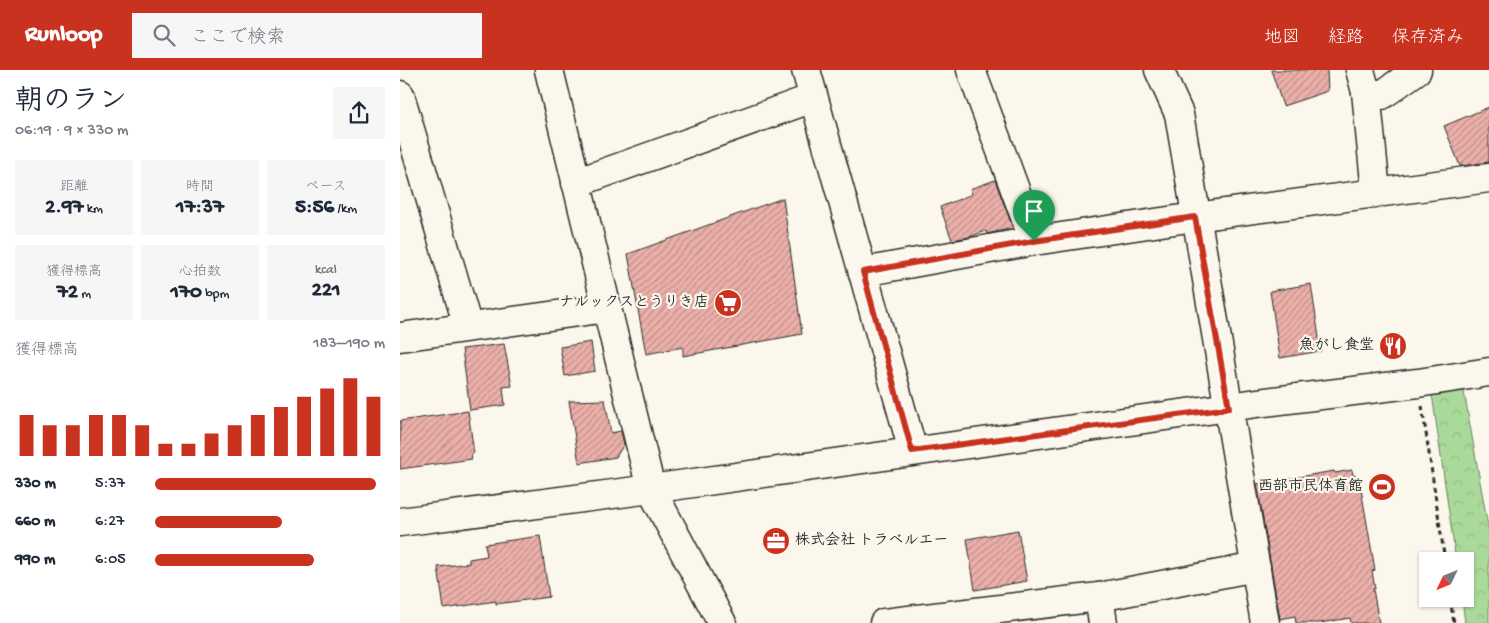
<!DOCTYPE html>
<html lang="ja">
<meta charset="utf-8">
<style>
body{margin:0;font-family:"Gochi Hand","Klee One",sans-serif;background:#f6f6f7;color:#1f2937;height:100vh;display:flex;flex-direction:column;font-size:19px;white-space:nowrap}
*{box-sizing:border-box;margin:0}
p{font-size:16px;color:#747a83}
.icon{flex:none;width:28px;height:28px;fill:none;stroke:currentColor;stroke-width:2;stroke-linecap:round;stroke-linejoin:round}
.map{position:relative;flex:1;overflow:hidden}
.sheet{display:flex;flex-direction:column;background:#fff;width:400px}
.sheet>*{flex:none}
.needle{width:32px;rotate:227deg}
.controls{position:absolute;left:1019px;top:482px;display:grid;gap:10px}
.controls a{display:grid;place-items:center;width:55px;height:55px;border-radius:0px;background:#fff;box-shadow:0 1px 4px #0004;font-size:25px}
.pin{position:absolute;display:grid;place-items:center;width:42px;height:42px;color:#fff;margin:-51px -21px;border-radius:50% 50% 50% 0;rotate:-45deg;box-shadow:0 0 5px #0007}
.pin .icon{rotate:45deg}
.round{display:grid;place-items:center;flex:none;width:52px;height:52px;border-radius:0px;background:#f6f6f7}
.summary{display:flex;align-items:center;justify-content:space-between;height:85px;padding:0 15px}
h1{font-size:28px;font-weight:700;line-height:38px}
.metrics{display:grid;grid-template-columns:repeat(3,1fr);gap:8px;height:85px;padding:5px 15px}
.metrics div{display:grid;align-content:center;border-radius:0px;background:#f6f6f7;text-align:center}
.metrics b{font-size:21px;font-weight:700}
.metrics small{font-size:14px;font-weight:400}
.metrics p{font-size:14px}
.chart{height:140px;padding:10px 15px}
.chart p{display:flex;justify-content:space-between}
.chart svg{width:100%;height:90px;margin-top:5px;stroke:#c8321e;stroke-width:6}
ul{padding:0 15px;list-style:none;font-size:16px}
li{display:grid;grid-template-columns:80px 60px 1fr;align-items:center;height:38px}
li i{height:12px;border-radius:6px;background:#c8321e}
header{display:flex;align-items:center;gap:30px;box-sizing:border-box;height:70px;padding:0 25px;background:#c8321e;color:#fff}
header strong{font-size:24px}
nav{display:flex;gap:28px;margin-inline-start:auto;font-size:18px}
.search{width:350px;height:45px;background:#f6f6f7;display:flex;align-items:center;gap:12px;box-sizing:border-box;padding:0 18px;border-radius:0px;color:#747a83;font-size:19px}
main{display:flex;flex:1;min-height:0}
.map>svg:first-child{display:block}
.forest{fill:url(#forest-crowns);stroke:#6a8262}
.building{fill:url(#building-hatch);stroke:#2b2b2b}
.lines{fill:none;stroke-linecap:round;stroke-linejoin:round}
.minor-casing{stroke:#2b2b2b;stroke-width:31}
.path{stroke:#2b2b2b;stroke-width:3;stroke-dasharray:5 4;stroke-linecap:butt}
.minor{stroke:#fbf7ec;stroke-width:28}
.route-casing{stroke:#fff;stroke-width:10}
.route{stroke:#c8321e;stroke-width:6}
.labels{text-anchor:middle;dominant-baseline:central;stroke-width:4.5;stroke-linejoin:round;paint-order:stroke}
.poi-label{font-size:15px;font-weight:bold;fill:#2b2b2b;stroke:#fbf7ec;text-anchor:end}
</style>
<header>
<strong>Runloop</strong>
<div class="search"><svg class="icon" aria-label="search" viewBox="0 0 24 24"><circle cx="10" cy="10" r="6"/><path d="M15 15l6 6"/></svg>ここで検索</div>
<nav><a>地図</a><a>経路</a><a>保存済み</a></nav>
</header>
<main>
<section class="sheet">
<div class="summary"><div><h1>朝のラン</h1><p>06:19 · 9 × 330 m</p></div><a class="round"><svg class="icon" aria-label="share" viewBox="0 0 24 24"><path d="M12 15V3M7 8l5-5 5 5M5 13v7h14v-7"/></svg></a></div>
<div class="metrics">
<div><p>距離</p><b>2.97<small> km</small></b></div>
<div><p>時間</p><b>17:37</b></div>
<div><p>ペース</p><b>5:56<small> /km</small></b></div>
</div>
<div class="metrics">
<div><p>獲得標高</p><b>72<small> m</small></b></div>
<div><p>心拍数</p><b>170<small> bpm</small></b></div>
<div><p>kcal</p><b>221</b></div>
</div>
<div class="chart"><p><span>獲得標高</span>183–190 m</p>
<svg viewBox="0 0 160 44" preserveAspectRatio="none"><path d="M5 44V24M15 44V29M25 44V29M35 44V24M45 44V24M55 44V29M65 44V38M75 44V38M85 44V33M95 44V29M105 44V24M115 44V20M125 44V15M135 44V11M145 44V6M155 44V15"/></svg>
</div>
<ul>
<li><b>330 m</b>5:37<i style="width:96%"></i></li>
<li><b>660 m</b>6:27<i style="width:55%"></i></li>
<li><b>990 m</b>6:05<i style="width:69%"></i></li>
</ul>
</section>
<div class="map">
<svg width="1089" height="553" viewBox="0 0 1089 553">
<defs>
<pattern id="forest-crowns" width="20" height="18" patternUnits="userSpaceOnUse" patternTransform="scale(1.25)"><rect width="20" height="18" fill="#aada9a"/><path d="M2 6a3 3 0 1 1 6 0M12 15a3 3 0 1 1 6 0" fill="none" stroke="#92bb85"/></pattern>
<pattern id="building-hatch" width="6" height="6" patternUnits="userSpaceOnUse" patternTransform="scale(1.25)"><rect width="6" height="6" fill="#ebb0a9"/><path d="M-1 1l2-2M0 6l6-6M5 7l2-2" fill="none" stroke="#bf8f8a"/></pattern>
</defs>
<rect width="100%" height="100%" fill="#fbf7ec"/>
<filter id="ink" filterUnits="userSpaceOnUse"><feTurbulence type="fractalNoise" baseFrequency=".02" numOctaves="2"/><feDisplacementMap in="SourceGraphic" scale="10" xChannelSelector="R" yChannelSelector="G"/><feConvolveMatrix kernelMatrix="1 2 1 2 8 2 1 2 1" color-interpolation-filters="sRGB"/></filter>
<g filter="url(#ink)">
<!-- forest -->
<polygon class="forest" points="1063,316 1089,462 1089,553 1065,553 1062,529 1065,529 1065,491 1056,491 1032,324"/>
<!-- building -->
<g class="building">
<polygon points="871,0 927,0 928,21 883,36"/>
<polygon points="1089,37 1089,92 1060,96 1044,56"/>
<polygon points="595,110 613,158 587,164 586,161 569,167 552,170 540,137 572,124 570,119"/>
<polygon points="383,128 402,264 283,286 283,277 246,284 228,184"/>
<polygon points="911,214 921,281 880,288 870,221"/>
<polygon points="191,272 195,301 165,306 160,277"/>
<polygon points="104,274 112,316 103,317 105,335 70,340 62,279"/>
<polygon points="205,330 211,363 221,361 224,374 216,387 179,393 169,331"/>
<polygon points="68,341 74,383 71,384 72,389 0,399 0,351"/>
<polygon points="952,400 953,406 955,405 958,419 961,419 975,500 972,501 975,519 973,519 979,553 951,553 950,548 920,553 896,553 895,546 880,549 857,414 934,401 935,403"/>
<polygon points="618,460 627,511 575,520 567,469"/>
<polygon points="140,466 149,527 96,534 96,531 44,539 38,497 69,493 69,489 87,486 85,474"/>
</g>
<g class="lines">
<!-- minor casing -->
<g class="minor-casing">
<g id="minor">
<polyline points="149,0 251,419 322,553"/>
<polyline points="406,0 513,381"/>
<polyline points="571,0 634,171"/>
<polyline points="759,0 779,44 865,553"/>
<polyline points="960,0 966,22 976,122"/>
<polyline points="966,22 982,25 1017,0"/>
<polyline points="0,25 68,257"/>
<polyline points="176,113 413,28"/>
<polyline points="463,202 634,171 795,147 1089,108"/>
<polyline points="0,267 207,238"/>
<polyline points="0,452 251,419 857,333 1018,313 1089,302"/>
<polyline points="699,527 703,553"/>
<polyline points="484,553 699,527 856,497"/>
</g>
</g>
<!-- path -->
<g class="path">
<polyline points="1022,336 1045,491"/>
<polyline points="1050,529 1054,553"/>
</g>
<!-- minor -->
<use href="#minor" class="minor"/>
</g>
</g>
<g class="lines" filter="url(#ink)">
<!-- route casing -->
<g class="route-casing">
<polygon id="route" points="795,147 829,338 512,381 463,202 634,171"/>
</g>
<!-- route -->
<use href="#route" class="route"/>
</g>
<!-- icons -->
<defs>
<g id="supermarket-disc" transform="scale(1.4375)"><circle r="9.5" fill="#c8321e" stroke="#fbf7ec"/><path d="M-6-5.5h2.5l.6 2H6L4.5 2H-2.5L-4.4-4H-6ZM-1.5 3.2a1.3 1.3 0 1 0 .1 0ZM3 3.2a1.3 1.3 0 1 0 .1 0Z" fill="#fff"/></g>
<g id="restaurant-disc" transform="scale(1.4375)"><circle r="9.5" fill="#c8321e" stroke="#fbf7ec"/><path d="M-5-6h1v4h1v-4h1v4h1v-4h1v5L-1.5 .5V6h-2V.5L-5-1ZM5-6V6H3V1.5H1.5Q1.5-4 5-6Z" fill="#fff"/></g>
<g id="stadium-disc" transform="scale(1.4375)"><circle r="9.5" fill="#c8321e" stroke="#fbf7ec"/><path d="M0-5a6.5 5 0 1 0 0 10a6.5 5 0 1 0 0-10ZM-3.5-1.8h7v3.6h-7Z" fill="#fff"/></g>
<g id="office-disc" transform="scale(1.4375)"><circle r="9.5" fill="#c8321e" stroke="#fbf7ec"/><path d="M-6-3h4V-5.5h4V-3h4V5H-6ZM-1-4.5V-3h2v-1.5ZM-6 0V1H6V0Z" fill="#fff"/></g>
</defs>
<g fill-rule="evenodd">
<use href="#supermarket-disc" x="328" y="233"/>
<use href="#restaurant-disc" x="993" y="276"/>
<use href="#stadium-disc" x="982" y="417"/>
<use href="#office-disc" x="376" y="471"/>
</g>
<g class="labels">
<!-- poi labels -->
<g class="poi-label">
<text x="309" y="233">ナルックスとうりき店</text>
<text x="974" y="276">魚がし食堂</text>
<text x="963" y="417">西部市民体育館</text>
<text x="395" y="471" text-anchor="start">株式会社 トラベルエー</text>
</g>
</g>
</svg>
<div class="controls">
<a><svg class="needle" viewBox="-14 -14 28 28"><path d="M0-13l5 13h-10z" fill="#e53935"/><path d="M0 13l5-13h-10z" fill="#747a83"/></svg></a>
</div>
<div class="pin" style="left:634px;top:171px;background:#1e9e55"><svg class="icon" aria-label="arrive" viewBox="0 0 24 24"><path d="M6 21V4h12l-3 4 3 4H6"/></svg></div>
</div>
</main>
